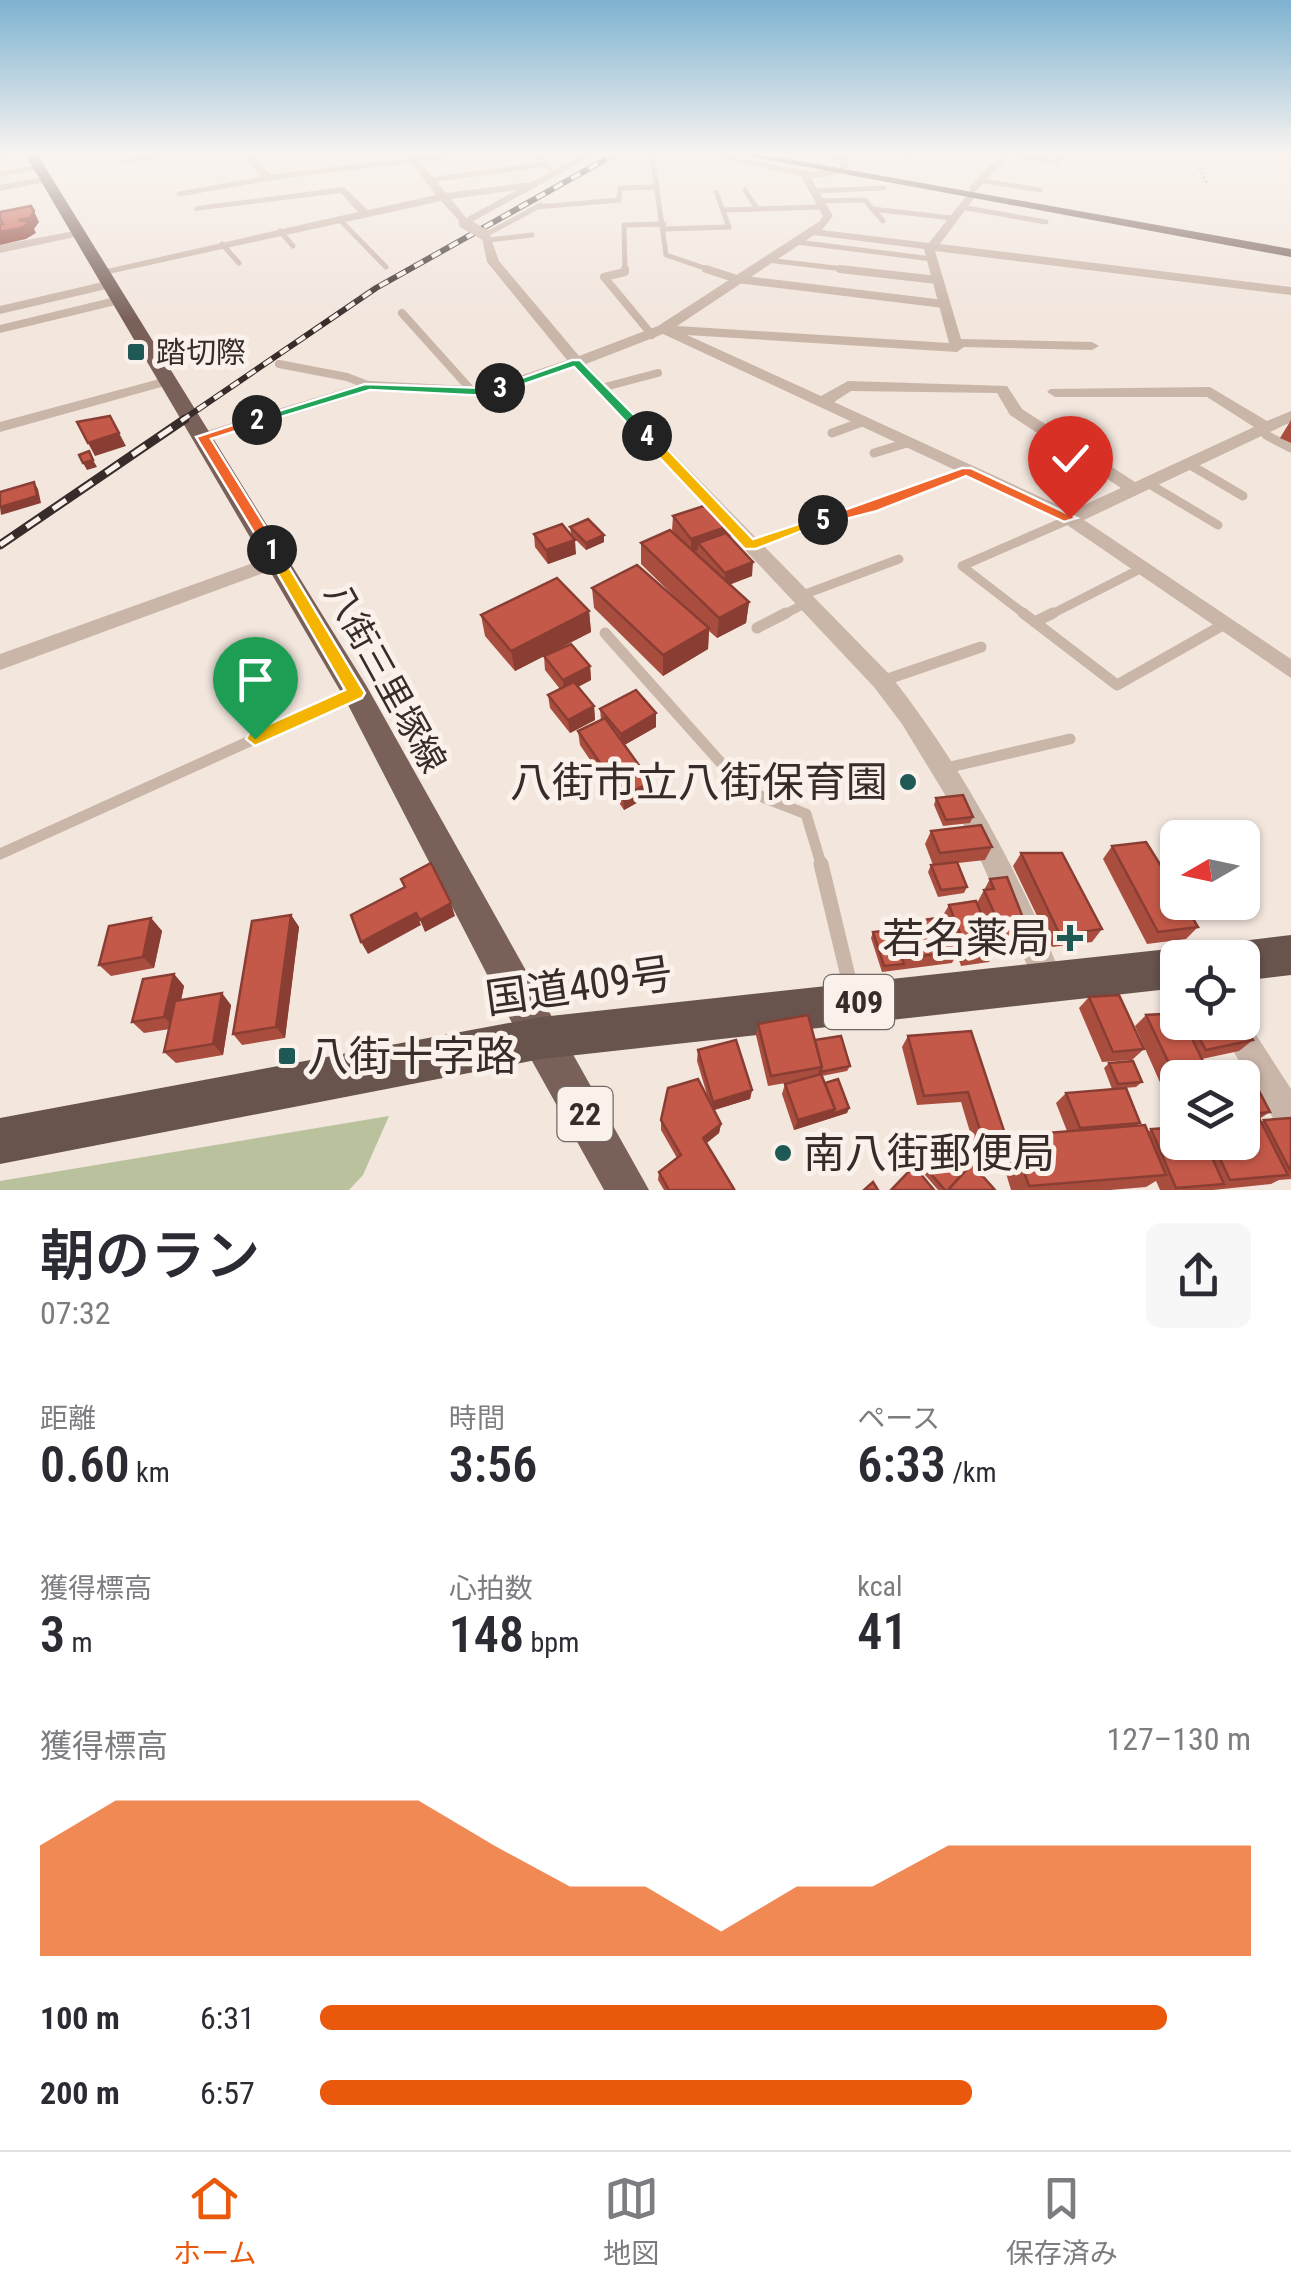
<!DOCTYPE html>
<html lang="ja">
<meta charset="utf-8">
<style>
body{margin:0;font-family:"Roboto Condensed","Noto Sans JP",sans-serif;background:#f7f7f7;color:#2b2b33;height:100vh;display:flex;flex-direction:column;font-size:38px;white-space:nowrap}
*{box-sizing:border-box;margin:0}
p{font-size:32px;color:#7c7c81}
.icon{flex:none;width:55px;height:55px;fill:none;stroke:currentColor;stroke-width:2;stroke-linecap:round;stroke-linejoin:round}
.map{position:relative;height:1190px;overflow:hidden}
.drawer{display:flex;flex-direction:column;background:#fff;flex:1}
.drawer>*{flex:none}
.needle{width:65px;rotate:261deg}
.buttons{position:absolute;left:1160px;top:820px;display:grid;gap:20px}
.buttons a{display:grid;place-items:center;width:100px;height:100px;border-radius:15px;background:#fff;box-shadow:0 2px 8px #0004;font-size:50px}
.pin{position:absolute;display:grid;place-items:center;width:85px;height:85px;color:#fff;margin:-102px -42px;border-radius:50% 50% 50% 0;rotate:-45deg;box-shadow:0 0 10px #0007}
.pin .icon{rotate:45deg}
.km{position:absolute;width:50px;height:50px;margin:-25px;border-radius:50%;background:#222;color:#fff;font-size:28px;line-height:50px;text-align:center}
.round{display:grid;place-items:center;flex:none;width:105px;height:105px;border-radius:15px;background:#f7f7f7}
.summary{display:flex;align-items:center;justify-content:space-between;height:170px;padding:0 40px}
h1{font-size:55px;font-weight:600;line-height:75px}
.metrics{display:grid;grid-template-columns:repeat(3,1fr);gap:15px;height:170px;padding:10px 40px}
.metrics div{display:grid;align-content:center}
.metrics b{font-size:50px;font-weight:600}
.metrics small{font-size:28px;font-weight:400}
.metrics p{font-size:28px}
.chart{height:280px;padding:20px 40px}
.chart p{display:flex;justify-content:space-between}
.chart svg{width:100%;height:180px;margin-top:10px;fill:#ea580c;opacity:.7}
ul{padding:0 40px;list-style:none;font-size:32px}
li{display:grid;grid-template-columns:160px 120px 1fr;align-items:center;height:75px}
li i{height:25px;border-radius:12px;background:#ea580c}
.menu{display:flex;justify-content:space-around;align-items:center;height:140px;border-top:2px solid #e1e1e2;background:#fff;font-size:28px;color:#7c7c81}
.menu a{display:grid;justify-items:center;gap:5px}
.menu .selected{color:#ea580c}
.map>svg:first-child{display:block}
.green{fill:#b9c19d}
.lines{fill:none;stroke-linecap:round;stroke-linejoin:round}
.path{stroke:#b69e93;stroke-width:2.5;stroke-dasharray:2.5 2.5;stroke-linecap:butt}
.service-far4{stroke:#cab5a9;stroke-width:5}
.service-far3{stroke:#cab5a9;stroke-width:8}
.service-far2{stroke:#cab5a9;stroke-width:9}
.service-far1{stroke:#cab5a9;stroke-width:11}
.service{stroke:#cab5a9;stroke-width:15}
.minor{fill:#cab5a9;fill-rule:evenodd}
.primary{fill:#79615a;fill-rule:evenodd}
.trunk{fill:#68534d;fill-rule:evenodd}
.rail-far1-casing{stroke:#372c29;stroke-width:6}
.rail-casing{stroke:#372c29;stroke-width:9}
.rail-far1{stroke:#faf1ea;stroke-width:4;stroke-dasharray:10;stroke-linecap:butt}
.rail{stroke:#faf1ea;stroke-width:5;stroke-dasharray:16;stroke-linecap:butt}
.minor-bridge{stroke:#cab5a9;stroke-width:11}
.wall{fill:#a94d3f}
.shaded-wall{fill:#8a3e33}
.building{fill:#c55949;stroke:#8a3e33;stroke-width:2.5}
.split-1{fill:#f5b400;stroke:#fff;stroke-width:2.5}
.split-2{fill:#f0652b;stroke:#fff;stroke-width:2.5}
.split-3{fill:#22a559;stroke:#fff;stroke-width:2.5}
.split-4{fill:#22a559;stroke:#fff;stroke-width:2.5}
.split-5{fill:#f5b400;stroke:#fff;stroke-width:2.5}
.split-6{fill:#f0652b;stroke:#fff;stroke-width:2.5}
.poi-dot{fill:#1f5956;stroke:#faf1ea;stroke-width:4}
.labels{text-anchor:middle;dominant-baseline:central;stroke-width:10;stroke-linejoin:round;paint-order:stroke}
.far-poi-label{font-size:30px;fill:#372c29;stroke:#faf1ea;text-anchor:start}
.shield{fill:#faf1ea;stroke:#726763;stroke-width:2.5}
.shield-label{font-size:32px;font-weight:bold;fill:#372c29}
.street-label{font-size:35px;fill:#372c29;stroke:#faf1ea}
.near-poi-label{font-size:42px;fill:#372c29;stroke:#faf1ea;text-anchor:end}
.near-street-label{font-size:42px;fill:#372c29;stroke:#faf1ea}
</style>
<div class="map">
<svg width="1291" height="1190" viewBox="0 0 1291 1190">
<rect width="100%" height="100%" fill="#f2e6dd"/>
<!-- green -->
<polygon class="green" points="389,1116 363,1175 349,1190 0,1190 0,1181"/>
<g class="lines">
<!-- path -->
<polyline class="path" points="1192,154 1207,183"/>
<!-- service-far4 -->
<g class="service-far4">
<polyline points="535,154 554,173"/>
<polyline points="652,154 666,255 713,271"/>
<polyline points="905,154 909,158"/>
<polyline points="1006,154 1057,162 1064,154"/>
<polyline points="0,157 19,154"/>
<polyline points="123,162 172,154"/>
<polyline points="0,174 39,167"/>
<polyline points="430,180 545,164"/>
<polyline points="983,181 1040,190"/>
<polyline points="745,190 757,209"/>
<polyline points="813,191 884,188"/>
<polyline points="179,194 287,175 464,154"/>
<polyline points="818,201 865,200 883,221"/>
<polyline points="537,207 619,200 620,188 657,187"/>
<polyline points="961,207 1046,222"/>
<polyline points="872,209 952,218"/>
<polyline points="723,210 822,207"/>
<polyline points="339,219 386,267"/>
<polyline points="665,229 729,227 716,192"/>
<polyline points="280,231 293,246"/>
<polyline points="485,235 541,205"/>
<polyline points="489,240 532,235"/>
<polyline points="797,242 932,259"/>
<polyline points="222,244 239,263"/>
<polyline points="767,260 861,271"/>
<polyline points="625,271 624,225 664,224"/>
</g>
<!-- service-far3 -->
<g class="service-far3">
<polyline points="625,269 625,272 604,277 652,335"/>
<polyline points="706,269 737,279 944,304"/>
<polyline points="840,269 937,280"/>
<polyline points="402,313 472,391"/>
<polyline points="279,364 347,377 370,386"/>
<polyline points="601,388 658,373"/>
</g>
<!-- service-far2 -->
<g class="service-far2">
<polyline points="832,433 862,422"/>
<polyline points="1266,435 1291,448"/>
<polyline points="874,453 907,443"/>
<polyline points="1187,463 1243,496"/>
<polyline points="1146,482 1218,525"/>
<path d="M751 545C824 520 896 499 967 471"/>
<polyline points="800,596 899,559"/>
<polyline points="781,616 806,603"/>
<polyline points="1027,616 962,566 1070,519"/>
<polyline points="1048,616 1142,568"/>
</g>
<!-- service-far1 -->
<g class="service-far1">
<polyline points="1023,613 1117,685 1223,625"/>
<polyline points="1035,622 1053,613"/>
<polyline points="757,628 786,613"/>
<polyline points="605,633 730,773 755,794 806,814 822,867"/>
<polyline points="882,681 981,647"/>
<polyline points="946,768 1070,739"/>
<polyline points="0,854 354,694"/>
</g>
<!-- service -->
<polyline class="service" points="821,864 853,997"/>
<!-- minor -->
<g class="minor">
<polygon points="242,154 251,154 272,176 272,180 264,180"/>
<path d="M405 154H414L446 193 532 182 585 154H596L464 226 441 201 104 275 98 271 358 212 341 193 194 211V207L198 206 344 187 368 210 436 195ZM517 190 466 218 451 199Z"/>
<path d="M701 154H717L811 172 840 168 841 161 814 154 850 157C849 177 830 175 811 178L833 216 822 230 929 243 970 191 969 187 1001 154H1010L975 192 977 194 940 244 1291 287V295L935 251 961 339 1092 342 1099 346 1092 350 964 347 957 352 687 335 821 396 848 381 1007 386 1022 409 1135 482 1254 427 1207 397H1055L1047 392 1050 389 1210 387 1267 421 1291 411V422L1084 520 1291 659V678L1054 516 663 334 586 364 890 675C965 770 1019 873 1065 984L1060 994 1050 999 1040 994 969 834 902 724 874 687 574 368 488 397 371 391 209 440H197L195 437 197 434 370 381 487 387 567 360 487 262 481 233H489L499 261 579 356 658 326 820 221 823 216 801 176ZM814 235 924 249 949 343 677 326ZM851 391 997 393 1010 415 1121 488 1071 511 834 402Z"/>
<polygon points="47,176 51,181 0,191 0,185"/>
<polygon points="80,230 84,231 84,235 0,253 0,245"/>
<polygon points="111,280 115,281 115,287 0,314 0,306"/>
<polygon points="119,296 124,297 124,303 0,333 0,325"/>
<polygon points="167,377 174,381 172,384 0,432 0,422"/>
<polygon points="278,554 288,560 285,565 0,670 0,654"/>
<polygon points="1242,1013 1291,1089 1291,1135 1280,1130 1216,1022 1242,1022"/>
</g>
<!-- primary -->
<g class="primary">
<polygon points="25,154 37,154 366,685 649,1190 604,1190 527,1052 345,699"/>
<polygon points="737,154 760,154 1291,249 1291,257"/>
</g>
<!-- trunk -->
<g class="trunk">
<polygon points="1291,935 1291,975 1242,981 1242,958 1224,958 1228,947 1242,941"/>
<polygon points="1178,948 1194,958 1178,958 1178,988 541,1059 0,1164 0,1118 541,1017"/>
</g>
<!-- rail-far1 casing -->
<g class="rail-far1-casing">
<polyline id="rail-far1" points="181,421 376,288 615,154"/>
</g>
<!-- rail casing -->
<g class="rail-casing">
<polyline id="rail" points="0,545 185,419"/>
</g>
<!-- rail-far1 -->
<use href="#rail-far1" class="rail-far1"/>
<!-- rail -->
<use href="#rail" class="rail"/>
<!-- minor-bridge -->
<polyline class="minor-bridge" points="464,223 485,235"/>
</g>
<!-- wall -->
<g class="wall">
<polygon points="1291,420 1291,443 1280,438"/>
<polygon points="673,516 732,525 731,538 752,576 729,584 749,602 746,623 717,638 709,631 708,649 663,676 594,608 592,588 687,609 641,564 641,543 680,540 672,530"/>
<polygon points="570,527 604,535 604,542 586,550 571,535 576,554 548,564 535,547 534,534 571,534"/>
<polygon points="589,611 591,632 515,671 485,636 481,615"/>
<polygon points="544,656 590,666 591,680 578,687 594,706 595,720 570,733 550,708 548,695 560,689 545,670"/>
<polygon points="600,709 656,727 624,745 651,795 624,810 580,745 578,731 601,720"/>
<polygon points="936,798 973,817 970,823 943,826 934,805"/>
<polygon points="931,831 992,847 985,860 958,863 967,887 964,893 938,897 928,872 931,865 933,865 925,844"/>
<polygon points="1112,846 1198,927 1186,939 1147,944 1103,859"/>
<polygon points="1021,853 1102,929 1092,942 1052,947 1013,866"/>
<polygon points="990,879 1032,941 1024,953 1000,956 977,903"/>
<polygon points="949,905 996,950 989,962 961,966 957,954 952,963 882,972 871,938 873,932 892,930 895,924 942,917"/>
<polygon points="291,915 299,927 285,1038 242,1045 233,1034"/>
<polygon points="151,918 162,931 154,968 111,976 99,965"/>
<polygon points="174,974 184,986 181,1000 231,1005 223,1055 176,1063 164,1052 170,1029 144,1033 132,1022"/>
<polygon points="1089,997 1144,1049 1132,1060 1102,1062 1079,1008"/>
<polygon points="1178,1000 1178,1022 1242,1022 1253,1040 1239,1051 1202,1059 1207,1071 1212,1067 1245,1064 1270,1112 1259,1119 1261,1122 1264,1120 1291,1118 1291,1179 1279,1180 1271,1184 1213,1190 1160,1190 1156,1181 1146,1187 1110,1190 1011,1190 1005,1170 991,1171 985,1151 976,1152 961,1102 917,1105 902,1047 908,1036 971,1031 1006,1137 1067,1131 1056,1103 1066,1093 1126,1088 1140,1123 1137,1125 1145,1125 1148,1132 1151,1129 1178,1127 1178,1142 1242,1142 1242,1078 1178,1078 1178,1113 1174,1114 1135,1026 1146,1015 1166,1014 1165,1012"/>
<polygon points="758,1024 815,1040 850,1066 847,1071 822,1076 825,1083 849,1108 847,1113 794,1130 782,1094 785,1084 797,1081 768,1086 756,1035"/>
<polygon points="698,1050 752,1090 750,1099 714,1110 721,1124 719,1133 706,1143 733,1190 664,1190 658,1180 659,1172 677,1158 661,1130 661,1120 708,1098 697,1061"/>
<polygon points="1109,1063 1142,1082 1136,1087 1112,1089 1104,1068"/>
<polygon points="934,1140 963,1173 995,1190 938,1190 914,1162"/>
</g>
<!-- shaded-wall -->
<g class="shaded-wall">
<polygon points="34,211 39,222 34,229 36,233 26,239 0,245 0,232"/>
<polygon points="119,433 126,446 95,456 88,443"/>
<polygon points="93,460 97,467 87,470 83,463"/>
<polygon points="34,482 38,489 41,503 1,515 0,507"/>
<polygon points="732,525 731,539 698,543 698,550 691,553 691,539"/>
<polygon points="604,535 604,542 586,550 586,543"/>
<polygon points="575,540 576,554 548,564 546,550"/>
<polygon points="753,562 752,576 724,587 725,573"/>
<polygon points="749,602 746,623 717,638 719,618"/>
<polygon points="589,611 591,632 515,671 511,651"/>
<polygon points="709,628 708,649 663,676 663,655"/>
<polygon points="590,666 591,680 564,694 563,680"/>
<polygon points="594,706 595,720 570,733 568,720"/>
<polygon points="656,713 656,727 621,747 621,734"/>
<polygon points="651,782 651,795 624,810 623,796"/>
<polygon points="451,903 455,916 425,932 420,920"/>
<polygon points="416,913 421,925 368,954 361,942"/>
<polygon points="291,915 299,927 285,1038 276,1027"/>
<polygon points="151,918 162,931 154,968 143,957"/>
<polygon points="174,974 184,986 175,1028 164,1017"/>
<polygon points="222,993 231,1005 223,1055 213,1044"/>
<polygon points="752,1090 750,1099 711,1111 713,1102"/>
<polygon points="849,1108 847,1113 794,1130 798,1120 835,1109"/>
<polygon points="721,1124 719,1133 702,1147 703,1138"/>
</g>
<!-- building -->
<g class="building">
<polygon points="31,206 34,211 30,218 18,220 31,222 21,228 0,232 0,224 3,224 0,219 0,212"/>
<polygon points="110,416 119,433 88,443 77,422"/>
<polygon points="89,451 93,460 83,463 79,455"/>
<polygon points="34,482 37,496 0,507 0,492"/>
<polygon points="713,503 732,525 691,539 673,516"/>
<polygon points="588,519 604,535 586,543 570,527"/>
<polygon points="562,524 575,540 546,550 534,534"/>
<polygon points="670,530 749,602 719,618 641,543"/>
<polygon points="726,533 753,562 725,573 698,543"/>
<polygon points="637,565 709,628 663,655 592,588"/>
<polygon points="557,578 589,611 511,651 481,615"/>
<polygon points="571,644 590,666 563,680 544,656"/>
<polygon points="574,682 594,706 568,720 548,695"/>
<polygon points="636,690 656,713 621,734 600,709"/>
<polygon points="605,718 651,782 623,796 578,731"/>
<polygon points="963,795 973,817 946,820 936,798"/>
<polygon points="981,825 992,847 940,853 931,831"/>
<polygon points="1146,842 1178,893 1178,902 1183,902 1198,927 1158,932 1112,846"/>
<polygon points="1021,853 1062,853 1102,929 1060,935"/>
<polygon points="957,862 967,887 941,890 931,865"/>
<polygon points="431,863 451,903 420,920 416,913 361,942 351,915 405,887 401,879"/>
<polygon points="1007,877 1032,941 1008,944 984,890 994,889 990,879"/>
<polygon points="976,901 996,950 968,954 949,905"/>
<polygon points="291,915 276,1027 233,1034 252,921"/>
<polygon points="945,917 958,951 907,958 895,924"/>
<polygon points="151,918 143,957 99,965 109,926"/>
<polygon points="892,930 904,964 884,966 873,932"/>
<polygon points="174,974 164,1017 132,1022 143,979"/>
<polygon points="222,993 213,1044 164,1052 175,1001"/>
<polygon points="1119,995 1144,1049 1113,1052 1089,997"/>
<polygon points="1178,1013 1178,1022 1184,1022 1211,1078 1178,1078 1178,1082 1146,1015"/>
<polygon points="808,1015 822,1067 771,1076 758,1024"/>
<polygon points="1190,1022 1242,1022 1253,1040 1206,1050"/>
<polygon points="971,1031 1006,1137 998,1137 993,1142 984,1143 968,1092 924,1096 908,1036"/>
<polygon points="841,1036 850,1066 820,1072 822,1067 815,1040"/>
<polygon points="736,1040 752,1090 713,1102 698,1050"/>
<polygon points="1133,1061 1142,1082 1118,1084 1109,1063"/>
<polygon points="1245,1064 1270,1112 1242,1115 1242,1078 1218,1078 1212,1067"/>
<polygon points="821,1074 835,1109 798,1120 785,1084"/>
<polygon points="698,1079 721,1124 703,1138 734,1189 732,1190 669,1190 659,1172 681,1155 661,1120 668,1088"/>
<polygon points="838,1079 849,1108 832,1114 835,1109 825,1083"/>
<polygon points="1126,1088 1140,1123 1080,1128 1066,1093"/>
<polygon points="1259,1118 1288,1175 1230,1180 1212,1142 1242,1142 1242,1120"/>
<polygon points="1291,1118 1291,1172 1264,1120"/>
<polygon points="1145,1125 1166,1175 1029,1186 1019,1158 1005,1159 998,1137"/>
<polygon points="1178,1127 1178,1142 1205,1142 1224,1184 1176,1188 1151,1129"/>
<polygon points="934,1140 963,1173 948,1190 945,1190 917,1158"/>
<polygon points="972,1164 995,1190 952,1190 950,1188"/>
<polygon points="914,1166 934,1190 891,1190"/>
<polygon points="873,1182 878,1190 864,1190"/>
</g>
<!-- sky -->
<linearGradient id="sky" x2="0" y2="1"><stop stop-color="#7db2d0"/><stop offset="0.48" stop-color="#f9f4f0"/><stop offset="1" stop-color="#f9f4f0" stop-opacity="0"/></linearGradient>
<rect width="1291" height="320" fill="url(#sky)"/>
<!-- split-1 -->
<polygon class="split-1" points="267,547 277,547 365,693 362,698 255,746 246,739 249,733 345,690 264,550"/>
<!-- split-2 -->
<polygon class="split-2" points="257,417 261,418 261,423 211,439 280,550 272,555 267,554 196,437"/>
<!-- split-3 -->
<polygon class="split-3" points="365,384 487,388 500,384 506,388 488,396 370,390 261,423 250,420"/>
<!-- split-4 -->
<polygon class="split-4" points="572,360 580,360 652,433 652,439 642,439 574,367 504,391 494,388"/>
<!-- split-5 -->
<polygon class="split-5" points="642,433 652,433 753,539 823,516 830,520 756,549 745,549 642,439"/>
<!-- split-6 -->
<polygon class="split-6" points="962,468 971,468 1077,518 1064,522 966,476 877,511 823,525 816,520"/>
<!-- markers -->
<g class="poi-dot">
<rect x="126" y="342" width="20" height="20" rx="5"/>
<circle cx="908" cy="782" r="10"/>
<path d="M1065 923h10v10h10v10h-10v10h-10v-10h-10v-10h10z"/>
<rect x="277" y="1046" width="20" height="20" rx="5"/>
<circle cx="783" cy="1153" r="10"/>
</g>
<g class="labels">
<!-- far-poi labels -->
<g class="far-poi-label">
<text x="156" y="352">踏切際</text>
</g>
<!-- shield labels -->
<g class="shield">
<rect x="824" y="975" width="70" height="54" rx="8"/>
<rect x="557.5" y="1087" width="55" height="54" rx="8"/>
</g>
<g class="shield-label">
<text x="859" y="1002">409</text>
<text x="585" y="1114">22</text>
</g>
<!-- street labels -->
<g class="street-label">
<text transform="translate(385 678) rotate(61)">八街三里塚線</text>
</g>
<!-- near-poi labels -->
<g class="near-poi-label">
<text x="888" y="782">八街市立八街保育園</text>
<text x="1050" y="938">若名薬局</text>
<text x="307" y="1056" text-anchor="start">八街十字路</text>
<text x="803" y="1153" text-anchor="start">南八街郵便局</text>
</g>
<!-- near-street labels -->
<g class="near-street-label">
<text transform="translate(579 986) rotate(-8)">国道409号</text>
</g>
</g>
</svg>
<div class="buttons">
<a><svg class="needle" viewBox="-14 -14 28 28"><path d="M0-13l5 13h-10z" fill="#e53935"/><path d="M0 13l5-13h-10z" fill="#7c7c81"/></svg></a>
<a><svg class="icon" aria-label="locate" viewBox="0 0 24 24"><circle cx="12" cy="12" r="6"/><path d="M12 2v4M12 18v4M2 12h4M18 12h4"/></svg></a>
<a><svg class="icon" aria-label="layers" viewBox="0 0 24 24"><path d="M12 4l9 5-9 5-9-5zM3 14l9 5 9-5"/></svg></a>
</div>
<div class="pin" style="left:255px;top:739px;background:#1e9e55"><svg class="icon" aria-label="arrive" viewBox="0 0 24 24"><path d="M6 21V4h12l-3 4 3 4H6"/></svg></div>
<div class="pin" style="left:1070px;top:518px;background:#d93025"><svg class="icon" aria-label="check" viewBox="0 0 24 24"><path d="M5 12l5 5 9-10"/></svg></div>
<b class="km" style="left:272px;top:550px">1</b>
<b class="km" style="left:257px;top:420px">2</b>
<b class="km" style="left:500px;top:388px">3</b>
<b class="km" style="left:647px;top:436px">4</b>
<b class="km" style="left:823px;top:520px">5</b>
</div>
<section class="drawer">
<div class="summary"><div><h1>朝のラン</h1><p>07:32</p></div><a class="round"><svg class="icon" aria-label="share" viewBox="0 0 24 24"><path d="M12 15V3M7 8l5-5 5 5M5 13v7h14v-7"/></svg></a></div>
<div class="metrics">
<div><p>距離</p><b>0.60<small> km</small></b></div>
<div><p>時間</p><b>3:56</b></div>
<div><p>ペース</p><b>6:33<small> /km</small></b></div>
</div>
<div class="metrics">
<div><p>獲得標高</p><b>3<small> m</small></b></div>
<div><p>心拍数</p><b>148<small> bpm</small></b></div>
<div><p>kcal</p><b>41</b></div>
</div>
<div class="chart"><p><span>獲得標高</span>127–130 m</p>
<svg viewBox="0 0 160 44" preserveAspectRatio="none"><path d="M0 44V17L10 6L20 6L30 6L40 6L50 6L60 17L70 27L80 27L90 38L100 27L110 27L120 17L130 17L140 17L150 17L160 17V44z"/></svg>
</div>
<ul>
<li><b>100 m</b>6:31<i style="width:91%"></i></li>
<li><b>200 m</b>6:57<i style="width:70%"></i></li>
</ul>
</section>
<nav class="menu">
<a class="selected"><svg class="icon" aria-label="home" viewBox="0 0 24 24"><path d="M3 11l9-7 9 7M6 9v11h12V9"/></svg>ホーム</a>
<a><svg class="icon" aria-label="map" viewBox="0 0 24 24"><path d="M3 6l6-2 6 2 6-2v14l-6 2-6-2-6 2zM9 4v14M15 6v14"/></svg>地図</a>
<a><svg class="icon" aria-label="saved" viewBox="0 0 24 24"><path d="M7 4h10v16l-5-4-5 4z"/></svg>保存済み</a>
</nav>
